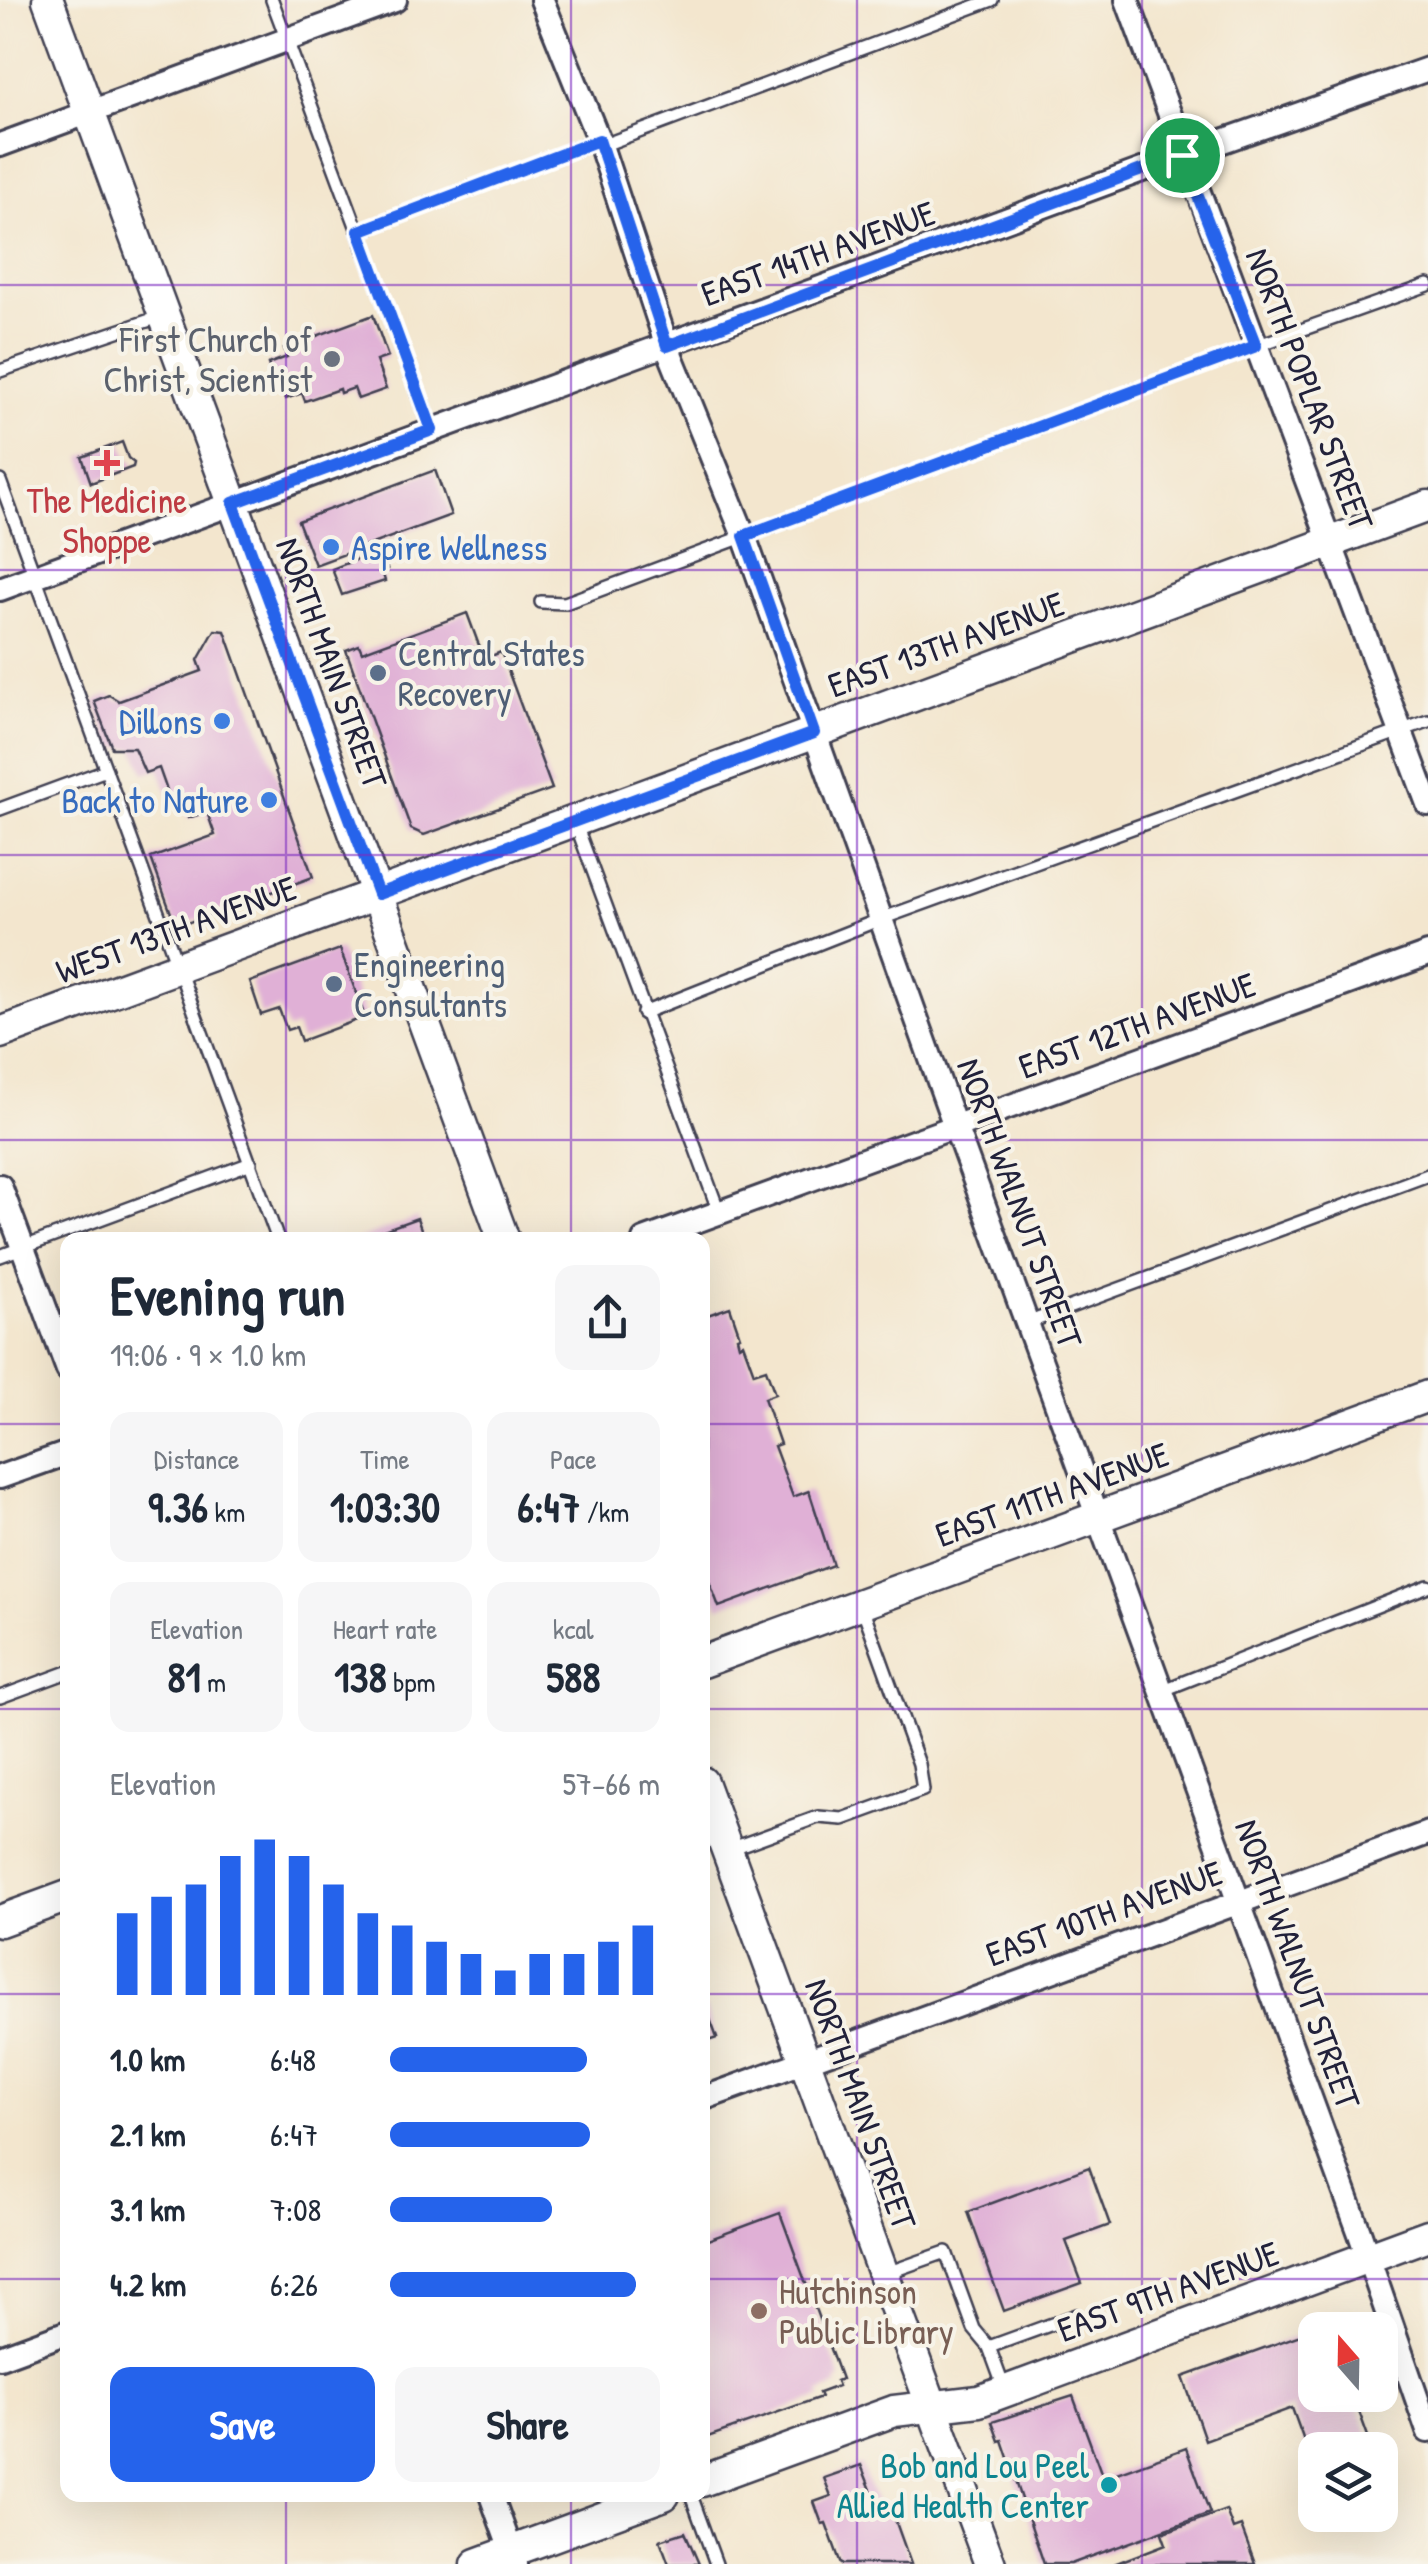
<!DOCTYPE html>
<meta charset="utf-8">
<style>
body{margin:0;font-family:"Patrick Hand",sans-serif;background:#f6f6f7;color:#1f2937;height:100vh;display:flex;flex-direction:column;font-size:38px;white-space:nowrap}
*{box-sizing:border-box;margin:0}
p{font-size:32px;color:#747a83}
.icon{flex:none;width:55px;height:55px;fill:none;stroke:currentColor;stroke-width:2;stroke-linecap:round;stroke-linejoin:round}
.map{position:relative;flex:1;overflow:hidden}
.panel{position:absolute;left:60px;top:1232px;width:650px;height:1270px;display:flex;flex-direction:column;background:#fff;border-radius:20px;box-shadow:0 10px 40px #0002}
.panel>*{flex:none}
.needle{width:65px;rotate:340deg}
.tools{position:absolute;left:1298px;top:2312px;display:grid;gap:20px}
.tools a{display:grid;place-items:center;width:100px;height:100px;border-radius:20px;background:#fff;box-shadow:0 10px 40px #0002;font-size:50px}
.pin{position:absolute;display:grid;place-items:center;width:85px;height:85px;color:#fff;margin:-42px;border:5px solid #fff;border-radius:50%;box-shadow:0 2px 10px #0007}
.round{display:grid;place-items:center;flex:none;width:105px;height:105px;border-radius:20px;background:#f6f6f7}
.headline{display:flex;align-items:center;justify-content:space-between;height:170px;padding:0 50px}
h1{font-size:55px;font-weight:800;line-height:75px}
.figures{display:grid;grid-template-columns:repeat(3,1fr);gap:15px;height:170px;padding:10px 50px}
.figures div{display:grid;align-content:center;border-radius:20px;background:#f6f6f7;text-align:center}
.figures b{font-size:42px;font-weight:800}
.figures small{font-size:28px;font-weight:400}
.figures p{font-size:28px}
.chart{height:280px;padding:20px 50px}
.chart p{display:flex;justify-content:space-between}
.chart svg{width:100%;height:180px;margin-top:10px;stroke:#2563eb;stroke-width:6}
.cta{display:flex;gap:20px;margin-top:auto;padding:20px 50px}
.cta a{flex:1;height:115px;border-radius:20px;background:#2563eb;color:#fff;font-size:40px;font-weight:800;line-height:115px;text-align:center}
.cta a+a{background:#f6f6f7;color:#1f2937}
ul{padding:0 50px;list-style:none;font-size:32px}
li{display:grid;grid-template-columns:160px 120px 1fr;align-items:center;height:75px}
li i{height:25px;border-radius:12px;background:#2563eb}
.map>svg:first-child{display:block}
.building{fill:#e0b0d6}
.lines{fill:none;stroke-linecap:round;stroke-linejoin:round}
.lane-casing{stroke:#413f51;stroke-width:16}
.street-casing{stroke:#413f51;stroke-width:28}
.secondary-casing{stroke:#413f51;stroke-width:35}
.lane{stroke:#fff;stroke-width:11}
.street{stroke:#fff;stroke-width:22}
.secondary{stroke:#fff;stroke-width:30}
.route-casing{stroke:#fff;stroke-width:20}
.route{stroke:#2563eb;stroke-width:12}
.grid{fill:none;stroke:#7b2cbf;stroke-width:2.5;stroke-opacity:0.55}
.worship-dot{fill:#6b7280;stroke:#f7f3e8;stroke-width:4}
.health-dot{fill:#e0444e;stroke:#f7f3e8;stroke-width:4}
.shop-dot{fill:#3f7fe0;stroke:#f7f3e8;stroke-width:4}
.service-dot{fill:#5c6f8a;stroke:#f7f3e8;stroke-width:4}
.education-dot{fill:#8d6e63;stroke:#f7f3e8;stroke-width:4}
.culture-dot{fill:#0f9aa8;stroke:#f7f3e8;stroke-width:4}
.labels{text-anchor:middle;dominant-baseline:central;stroke-width:8;stroke-linejoin:round;paint-order:stroke}
.street-label{font-size:35px;fill:#22223b;stroke:#f7f3e8}
.worship-label{font-size:35px;fill:#5b616d;stroke:#f7f3e8;text-anchor:end}
.health-label{font-size:35px;fill:#be3a42;stroke:#f7f3e8}
.shop-label{font-size:35px;fill:#366cbe;stroke:#f7f3e8;text-anchor:end}
.service-label{font-size:35px;fill:#4e5e75;stroke:#f7f3e8;text-anchor:start}
.education-label{font-size:35px;fill:#785e54;stroke:#f7f3e8;text-anchor:start}
.culture-label{font-size:35px;fill:#0d838f;stroke:#f7f3e8;text-anchor:end}
</style>
<div class="map">
<svg width="1428" height="2564" viewBox="0 0 1428 2564">
<rect width="100%" height="100%" fill="#f7f3e8"/>
<filter id="ink" filterUnits="userSpaceOnUse"><feTurbulence type="fractalNoise" baseFrequency=".01" numOctaves="2"/><feDisplacementMap in="SourceGraphic" scale="20" xChannelSelector="R" yChannelSelector="G"/><feConvolveMatrix kernelMatrix="1 2 1 2 8 2 1 2 1" color-interpolation-filters="sRGB"/></filter>
<filter id="wash" filterUnits="userSpaceOnUse"><feTurbulence type="fractalNoise" baseFrequency=".0048" numOctaves="4" result="noise"/><feDisplacementMap in="SourceGraphic" scale="40" xChannelSelector="R" yChannelSelector="G"/><feGaussianBlur stdDeviation="2.25" result="paint"/><feColorMatrix in="noise" values="0 0 0 0 0 0 0 0 0 0 0 0 0 0 0 0 0 1.4 0 .05"/><feComposite in="paint" operator="in"/></filter>
<g filter="url(#wash)">
<rect width="100%" height="100%" fill="#f3e6ce"/>
<g id="blocks">
<!-- building -->
<g class="building">
<polygon points="373,315 388,357 376,361 386,389 358,399 354,388 340,393 339,389 305,401 302,393 286,399 281,386 276,387 268,364 287,357 284,348"/>
<polygon points="122,442 128,458 134,463 133,467 91,483 82,457"/>
<polygon points="435,470 451,515 315,565 298,521"/>
<polygon points="375,552 381,552 387,569 382,571 385,581 342,595 332,569"/>
<polygon points="467,613 484,659 501,652 552,789 424,835 411,829 346,650 359,645 362,652"/>
<polygon points="215,630 225,631 313,877 176,927 151,858 215,835 207,812 188,818 180,795 170,799 159,768 145,773 134,748 112,748 94,701 109,695 119,701 202,671 198,660"/>
<polygon points="340,949 365,1017 301,1041 296,1027 287,1030 279,1009 261,1015 250,982"/>
<polygon points="417,1218 425,1240 356,1240"/>
<polygon points="730,1307 740,1336 737,1337 739,1345 743,1343 754,1373 766,1369 775,1394 764,1398 780,1444 774,1446 793,1497 809,1491 833,1565 719,1607 702,1562 702,1317"/>
<polygon points="706,2008 717,2038 702,2043 702,2009"/>
<polygon points="1089,2167 1110,2225 1066,2241 1082,2283 1004,2311 968,2212"/>
<polygon points="780,2213 841,2379 836,2381 838,2386 819,2393 821,2397 702,2439 702,2242"/>
<polygon points="1342,2320 1345,2330 1315,2330 1315,2395 1353,2395 1373,2450 1315,2450 1315,2471 1292,2408 1205,2440 1183,2377"/>
<polygon points="1073,2396 1103,2478 1186,2448 1210,2513 1071,2564 1044,2564 1002,2440 999,2441 992,2422"/>
<polygon points="861,2465 882,2517 893,2514 911,2564 841,2564 826,2523 822,2524 814,2502 831,2496 824,2478"/>
<polygon points="1226,2510 1233,2529 1241,2526 1255,2564 1114,2564 1166,2544 1162,2533"/>
<polygon points="685,2532 699,2564 669,2564 660,2540"/>
</g>
</g>
</g>
<g filter="url(#ink)">
<use href="#blocks" fill-opacity="0" stroke="#413f51" stroke-width="2.5"/>
<g class="lines">
<!-- lane casing -->
<g class="lane-casing">
<g id="lane">
<polyline points="272,0 432,430"/>
<polyline points="601,146 992,0"/>
<polyline points="359,231 598,140"/>
<polyline points="0,371 162,316"/>
<polyline points="0,481 278,1240"/>
<polyline points="541,602 565,603 1256,346 1428,285"/>
<polyline points="0,809 106,770"/>
<polyline points="575,822 719,1212"/>
<polyline points="643,1013 881,919 1428,721"/>
<polyline points="0,1256 251,1163"/>
<polyline points="1027,1323 1428,1175"/>
<polyline points="1161,1691 1428,1586"/>
<polyline points="0,1697 68,1672"/>
<polyline points="730,1849 818,1817 843,1819 923,1790 919,1764 861,1604"/>
<polyline points="884,2274 946,2252 974,2329 989,2347 1004,2388"/>
<polyline points="989,2347 1077,2315"/>
<polyline points="691,2495 716,2564"/>
</g>
</g>
<!-- street casing -->
<g class="street-casing">
<g id="street">
<polyline points="542,0 601,146 667,346 744,536 956,1129 1360,2234 1428,2431"/>
<polyline points="1127,0 1428,804"/>
<polyline points="0,145 395,0"/>
<polyline points="0,589 1183,155 1428,69"/>
<polyline points="0,1186 68,1370"/>
<polyline points="644,1240 1428,954"/>
<polyline points="0,1477 68,1453"/>
<polyline points="702,2099 1428,1833"/>
<polyline points="0,2357 68,2332"/>
<polyline points="491,2495 516,2564"/>
</g>
</g>
<!-- secondary casing -->
<g class="secondary-casing">
<g id="secondary">
<polyline points="48,0 504,1240"/>
<polyline points="0,1033 1428,506"/>
<polyline points="702,1662 1428,1396"/>
<polyline points="702,1782 990,2564"/>
<polyline points="0,1921 68,1896"/>
<polyline points="702,2481 894,2411 979,2401 1428,2235"/>
<polyline points="477,2564 664,2495"/>
</g>
</g>
<!-- lane -->
<use href="#lane" class="lane"/>
<!-- street -->
<use href="#street" class="street"/>
<!-- secondary -->
<use href="#secondary" class="secondary"/>
</g>
</g>
<g class="lines" filter="url(#ink)">
<!-- route casing -->
<g class="route-casing">
<polygon id="route" points="599,140 667,346 1182,155 1256,346 744,536 814,733 378,894 233,503 432,430 359,231"/>
</g>
<!-- route -->
<use href="#route" class="route"/>
</g>
<!-- grid -->
<path class="grid" d="M286 0V1240M571 0V1240M857 0V2564M1142 0V2564M0 285H1428M0 570H1428M0 855H1428M0 1140H1428M0 1424H68M702 1424H1428M0 1709H68M702 1709H1428M0 1994H68M702 1994H1428M0 2279H68M702 2279H1428M286 2495V2564M571 2495V2564"/>
<!-- markers -->
<circle class="worship-dot" cx="332" cy="359" r="10"/>
<path class="health-dot" d="M102 448h10v10h10v10h-10v10h-10v-10h-10v-10h10z"/>
<g class="shop-dot">
<circle cx="331" cy="547" r="10"/>
<circle cx="222" cy="721" r="10"/>
<circle cx="269" cy="800" r="10"/>
</g>
<g class="service-dot">
<circle cx="378" cy="673" r="10"/>
<circle cx="334" cy="984" r="10"/>
</g>
<circle class="education-dot" cx="759" cy="2311" r="10"/>
<circle class="culture-dot" cx="1109" cy="2485" r="10"/>
<g class="labels">
<!-- street labels -->
<g class="street-label">
<text transform="translate(818 253) rotate(-20)">EAST 14TH AVENUE</text>
<text transform="translate(1310 389) rotate(69)">NORTH POPLAR STREET</text>
<text transform="translate(946 644) rotate(-20)">EAST 13TH AVENUE</text>
<text transform="translate(332 663) rotate(70)">NORTH MAIN STREET</text>
<text transform="translate(176 929) rotate(-20)">WEST 13TH AVENUE</text>
<text transform="translate(1137 1025) rotate(-20)">EAST 12TH AVENUE</text>
<text transform="translate(1020 1203) rotate(70)">NORTH WALNUT STREET</text>
<text transform="translate(1052 1494) rotate(-20)">EAST 11TH AVENUE</text>
<text transform="translate(1104 1913) rotate(-20)">EAST 10TH AVENUE</text>
<text transform="translate(1298 1964) rotate(70)">NORTH WALNUT STREET</text>
<text transform="translate(861 2104) rotate(70)">NORTH MAIN STREET</text>
<text transform="translate(1168 2291) rotate(-20)">EAST 9TH AVENUE</text>
</g>
<!-- worship labels -->
<g class="worship-label">
<text x="312" y="339">First Church of<tspan x="312" dy="40">Christ, Scientist</tspan></text>
</g>
<!-- health labels -->
<g class="health-label">
<text x="107" y="500">The Medicine<tspan x="107" dy="40">Shoppe</tspan></text>
</g>
<!-- shop labels -->
<g class="shop-label">
<text x="351" y="547" text-anchor="start">Aspire Wellness</text>
<text x="202" y="721">Dillons</text>
<text x="249" y="800">Back to Nature</text>
</g>
<!-- service labels -->
<g class="service-label">
<text x="398" y="653">Central States<tspan x="398" dy="40">Recovery</tspan></text>
<text x="354" y="964">Engineering<tspan x="354" dy="40">Consultants</tspan></text>
</g>
<!-- education labels -->
<g class="education-label">
<text x="779" y="2291">Hutchinson<tspan x="779" dy="40">Public Library</tspan></text>
</g>
<!-- culture labels -->
<g class="culture-label">
<text x="1089" y="2465">Bob and Lou Peel<tspan x="1089" dy="40">Allied Health Center</tspan></text>
</g>
</g>
</svg>
<div class="tools">
<a><svg class="needle" viewBox="-14 -14 28 28"><path d="M0-13l5 13h-10z" fill="#e53935"/><path d="M0 13l5-13h-10z" fill="#747a83"/></svg></a>
<a><svg class="icon" aria-label="layers" viewBox="0 0 24 24"><path d="M12 4l9 5-9 5-9-5zM3 14l9 5 9-5"/></svg></a>
</div>
<div class="pin" style="left:1182px;top:155px;background:#1e9e55"><svg class="icon" aria-label="arrive" viewBox="0 0 24 24"><path d="M6 21V4h12l-3 4 3 4H6"/></svg></div>
<section class="panel">
<div class="headline"><div><h1>Evening run</h1><p>19:06 · 9 × 1.0 km</p></div><a class="round"><svg class="icon" aria-label="share" viewBox="0 0 24 24"><path d="M12 15V3M7 8l5-5 5 5M5 13v7h14v-7"/></svg></a></div>
<div class="figures">
<div><p>Distance</p><b>9.36<small> km</small></b></div>
<div><p>Time</p><b>1:03:30</b></div>
<div><p>Pace</p><b>6:47<small> /km</small></b></div>
</div>
<div class="figures">
<div><p>Elevation</p><b>81<small> m</small></b></div>
<div><p>Heart rate</p><b>138<small> bpm</small></b></div>
<div><p>kcal</p><b>588</b></div>
</div>
<div class="chart"><p><span>Elevation</span>57–66 m</p>
<svg viewBox="0 0 160 44" preserveAspectRatio="none"><path d="M5 44V24M15 44V20M25 44V17M35 44V10M45 44V6M55 44V10M65 44V17M75 44V24M85 44V27M95 44V31M105 44V34M115 44V38M125 44V34M135 44V34M145 44V31M155 44V27"/></svg>
</div>
<ul>
<li><b>1.0 km</b>6:48<i style="width:73%"></i></li>
<li><b>2.1 km</b>6:47<i style="width:74%"></i></li>
<li><b>3.1 km</b>7:08<i style="width:60%"></i></li>
<li><b>4.2 km</b>6:26<i style="width:91%"></i></li>
</ul>
<div class="cta"><a>Save</a><a>Share</a></div>
</section>
</div>
